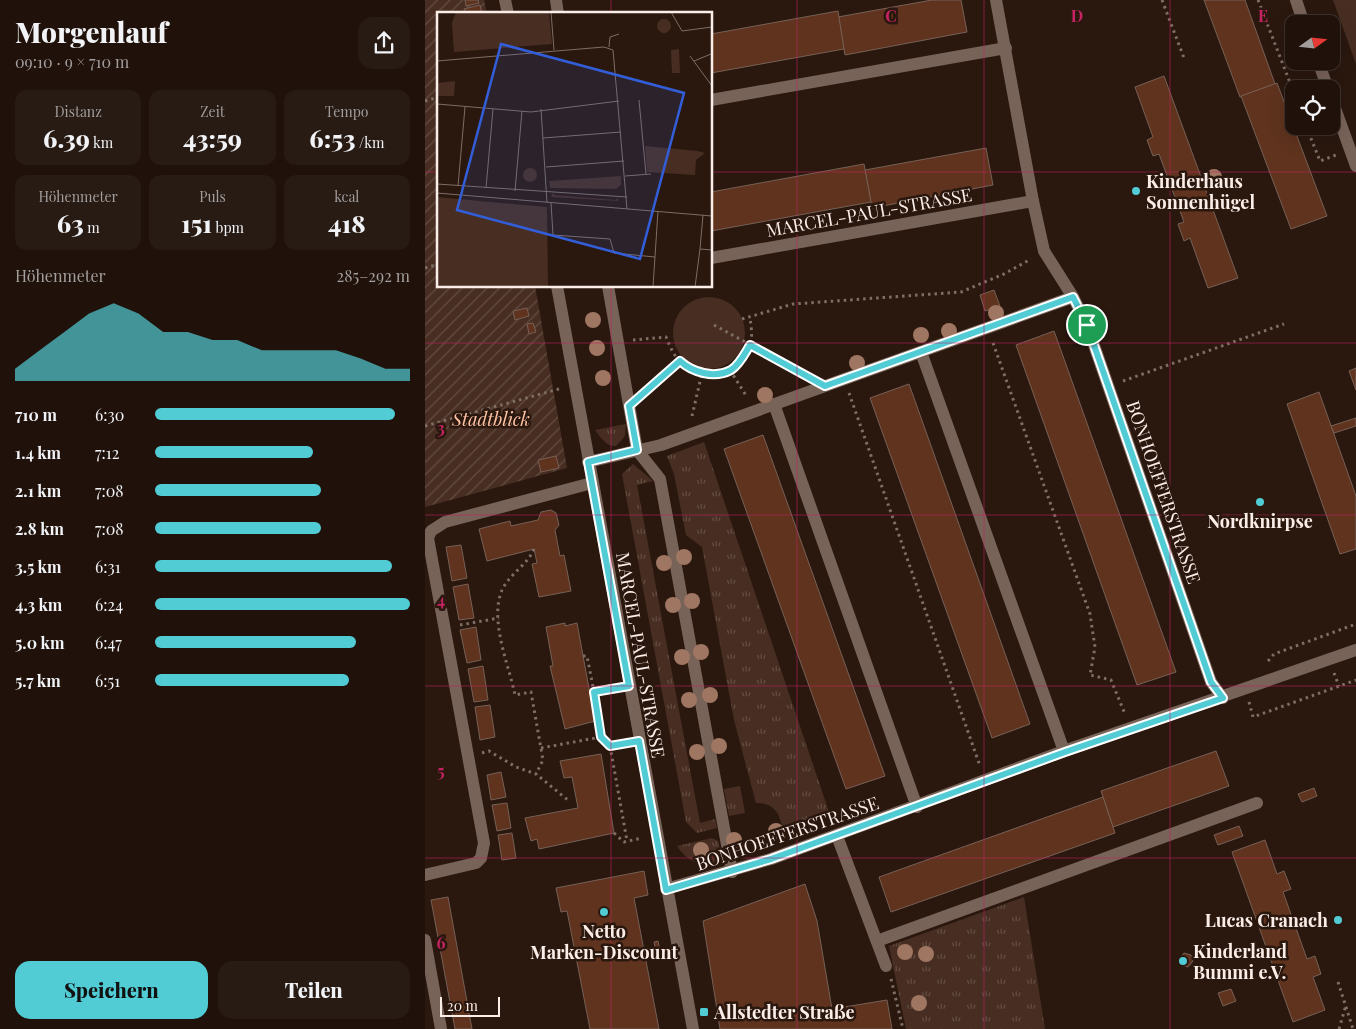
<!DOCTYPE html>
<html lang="de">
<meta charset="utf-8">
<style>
body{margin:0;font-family:"Playfair Display",serif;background:#281b14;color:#f1f3f6;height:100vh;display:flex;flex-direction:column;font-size:19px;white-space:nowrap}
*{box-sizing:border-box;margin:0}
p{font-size:16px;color:#a29e9d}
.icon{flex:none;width:28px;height:28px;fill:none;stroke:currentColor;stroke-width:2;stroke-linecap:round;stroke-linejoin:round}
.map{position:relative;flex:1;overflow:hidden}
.drawer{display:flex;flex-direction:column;background:#20120b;width:425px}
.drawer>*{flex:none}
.needle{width:32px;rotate:75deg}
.tools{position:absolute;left:860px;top:15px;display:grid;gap:10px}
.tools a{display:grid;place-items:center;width:55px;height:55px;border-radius:10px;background:#20120b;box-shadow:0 5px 20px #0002,0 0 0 1px #3d322c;font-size:25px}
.scale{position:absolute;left:15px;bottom:12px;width:60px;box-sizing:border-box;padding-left:5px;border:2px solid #fbede7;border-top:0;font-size:14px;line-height:18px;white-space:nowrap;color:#fbede7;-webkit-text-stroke:4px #2a180f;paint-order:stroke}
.pin{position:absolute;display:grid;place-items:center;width:42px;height:42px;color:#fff;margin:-21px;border:2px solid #fff;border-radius:50%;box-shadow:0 1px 5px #0007}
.round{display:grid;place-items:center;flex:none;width:52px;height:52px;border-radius:15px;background:#281b14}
.overview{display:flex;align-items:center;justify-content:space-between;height:85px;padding:0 15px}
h1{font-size:28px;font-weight:800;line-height:38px}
.figures{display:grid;grid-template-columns:repeat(3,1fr);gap:8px;height:85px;padding:5px 15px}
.figures div{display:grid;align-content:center;border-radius:12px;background:#281b14;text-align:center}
.figures b{font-size:25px;font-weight:800}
.figures small{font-size:14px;font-weight:400}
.figures p{font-size:14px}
.chart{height:140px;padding:10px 15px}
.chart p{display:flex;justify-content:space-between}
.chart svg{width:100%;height:90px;margin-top:5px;fill:#51ccd5;opacity:.7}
.action{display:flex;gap:10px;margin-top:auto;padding:10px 15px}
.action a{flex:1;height:58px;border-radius:15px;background:#51ccd5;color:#111;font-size:20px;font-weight:800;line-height:58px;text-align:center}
.action a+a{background:#281b14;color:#f1f3f6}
ul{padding:0 15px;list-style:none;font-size:16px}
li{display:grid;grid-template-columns:80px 60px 1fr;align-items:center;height:38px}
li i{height:12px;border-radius:6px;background:#51ccd5}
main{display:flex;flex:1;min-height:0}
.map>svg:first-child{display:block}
.grass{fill:url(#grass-tufts)}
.park{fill:#482e22}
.garden{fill:url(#garden-furrows)}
.building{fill:#5f331e;stroke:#776056}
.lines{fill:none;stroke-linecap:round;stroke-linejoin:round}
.path{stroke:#7e6e66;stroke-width:3;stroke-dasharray:2.5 4;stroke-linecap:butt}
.minor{stroke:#786359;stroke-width:12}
.tree{fill:#9f7662}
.route-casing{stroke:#fff;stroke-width:10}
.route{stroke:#51ccd5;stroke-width:6}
.grid{fill:none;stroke:#c52362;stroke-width:1;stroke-opacity:0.55}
.poi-dot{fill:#51ccd5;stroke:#2a180f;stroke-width:2}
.labels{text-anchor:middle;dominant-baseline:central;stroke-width:5;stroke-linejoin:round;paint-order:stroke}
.poi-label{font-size:18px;font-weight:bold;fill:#fbede7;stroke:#2a180f;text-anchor:start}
.street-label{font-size:18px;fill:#fbede7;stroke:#2a180f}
.park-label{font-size:18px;font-style:italic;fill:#ffc2a5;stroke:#2a180f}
.inset-road{fill:none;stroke:#7e6d65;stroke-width:1}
.view{fill:#335eda;fill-opacity:0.15;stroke:#335eda;stroke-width:2.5}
.inset-edge{fill:none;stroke:#fbede7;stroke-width:2.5}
.grid-label{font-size:16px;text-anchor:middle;font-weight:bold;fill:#c52362;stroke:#2a180f;stroke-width:5;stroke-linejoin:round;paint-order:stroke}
</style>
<main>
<section class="drawer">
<div class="overview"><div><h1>Morgenlauf</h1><p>09:10 · 9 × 710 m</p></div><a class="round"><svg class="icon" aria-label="share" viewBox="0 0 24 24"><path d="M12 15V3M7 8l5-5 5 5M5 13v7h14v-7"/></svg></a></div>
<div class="figures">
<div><p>Distanz</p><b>6.39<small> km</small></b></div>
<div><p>Zeit</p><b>43:59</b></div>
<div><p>Tempo</p><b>6:53<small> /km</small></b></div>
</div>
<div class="figures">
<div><p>Höhenmeter</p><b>63<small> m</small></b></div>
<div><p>Puls</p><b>151<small> bpm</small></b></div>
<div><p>kcal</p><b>418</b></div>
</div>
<div class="chart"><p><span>Höhenmeter</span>285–292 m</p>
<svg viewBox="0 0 160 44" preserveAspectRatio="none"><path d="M0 44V38L10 29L20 20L30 11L40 6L50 11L60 20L70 20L80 24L90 24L100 29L110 29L120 29L130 29L140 33L150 38L160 38V44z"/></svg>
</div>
<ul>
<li><b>710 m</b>6:30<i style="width:94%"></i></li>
<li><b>1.4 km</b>7:12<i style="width:62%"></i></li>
<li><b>2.1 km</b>7:08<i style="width:65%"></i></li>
<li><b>2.8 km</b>7:08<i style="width:65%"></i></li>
<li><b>3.5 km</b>6:31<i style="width:93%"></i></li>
<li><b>4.3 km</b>6:24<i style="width:100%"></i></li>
<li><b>5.0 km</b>6:47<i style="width:79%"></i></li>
<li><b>5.7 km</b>6:51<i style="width:76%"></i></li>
</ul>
<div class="action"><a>Speichern</a><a>Teilen</a></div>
</section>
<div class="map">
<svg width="931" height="1029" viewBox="0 0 931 1029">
<defs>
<pattern id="grass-tufts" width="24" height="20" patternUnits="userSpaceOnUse" patternTransform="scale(1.25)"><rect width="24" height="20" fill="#482e22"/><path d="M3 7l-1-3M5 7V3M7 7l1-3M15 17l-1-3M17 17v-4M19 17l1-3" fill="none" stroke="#634d42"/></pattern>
<pattern id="garden-furrows" width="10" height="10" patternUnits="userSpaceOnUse" patternTransform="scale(1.25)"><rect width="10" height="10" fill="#482e22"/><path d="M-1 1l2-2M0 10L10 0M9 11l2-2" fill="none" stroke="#634d42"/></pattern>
</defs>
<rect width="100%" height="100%" fill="#2a180f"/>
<!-- grass -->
<g class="grass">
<path d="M201 424 200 436 191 446C182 447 175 437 170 430Z"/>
<path d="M279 442 405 815 377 824 357 825C354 811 346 802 331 803L309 720 277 547 261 535 249 474 242 456Z"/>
<polygon points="208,464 228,481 212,485 275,823 290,819 292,828 272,833 261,822 197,474"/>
<polygon points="315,786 320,813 304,816 299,789"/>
<path d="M287 838 293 841 296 855 291 862C273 866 262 861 252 846Z"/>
<polygon points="599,897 620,1029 481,1029 464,946"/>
</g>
<!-- park -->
<g class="park">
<polygon points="908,0 931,0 931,64"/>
<circle cx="284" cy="333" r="36"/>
</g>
<!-- garden -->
<polygon class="garden" points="0,0 59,0 62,14 14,14 14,286 110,286 142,468 0,507"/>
<!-- building -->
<g class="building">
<polygon points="40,0 53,0 54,3 41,6"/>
<polygon points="507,0 536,0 542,32 420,55 413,17"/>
<polygon points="779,0 820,0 850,84 815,97"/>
<polygon points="55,5 57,14 41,14 39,9"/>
<polygon points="413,11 419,49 286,73 286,34"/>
<polygon points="739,76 813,278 783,288 765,238 759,241 753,224 759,222 734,154 728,156 722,140 728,137 710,87"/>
<polygon points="852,83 902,216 866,229 816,96"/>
<polygon points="561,148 568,185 447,208 440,170"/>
<polygon points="439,164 446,202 286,231 286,192"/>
<polygon points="569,290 575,306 560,311 555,295"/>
<polygon points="102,308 104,316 90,320 88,311"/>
<polygon points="108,323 111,332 104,334 102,324"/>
<polygon points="629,331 751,672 712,685 591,345"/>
<polygon points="931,368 931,390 924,371"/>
<polygon points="484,384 605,724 567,738 445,398"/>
<polygon points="894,392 931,496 931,549 915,554 862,404"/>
<polygon points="931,418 931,426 909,433 906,426"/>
<polygon points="338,435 460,776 421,789 299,449"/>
<polygon points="131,456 134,468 116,472 113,460"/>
<polygon points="126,510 131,513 134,525 130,530 135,556 139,555 146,591 114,597 107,564 112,563 109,549 62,561 54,529 85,521 86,526 113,520 116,512"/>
<polygon points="36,545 42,578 27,581 21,547"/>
<polygon points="43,584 49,618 34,620 28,587"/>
<polygon points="140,623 140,626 152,623 170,721 140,729 125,666 128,666 121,627"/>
<polygon points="51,627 56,660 42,663 35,630"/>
<polygon points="58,666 63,700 49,702 43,669"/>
<polygon points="65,705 70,737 55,740 50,707"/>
<polygon points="791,751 804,786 688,827 676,791"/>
<polygon points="176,754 189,833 114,849 112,839 106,841 100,818 153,808 147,777 139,778 135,761"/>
<polygon points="76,772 81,797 66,800 62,775"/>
<polygon points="889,788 892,796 877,802 873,794"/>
<polygon points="678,797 690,833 466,912 454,877"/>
<polygon points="82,803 86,828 72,831 67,805"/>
<polygon points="814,826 818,836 793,845 789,835"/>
<polygon points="87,833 91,858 77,860 73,835"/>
<polygon points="840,840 852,874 859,871 866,889 858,892 882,959 890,956 896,974 888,977 900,1010 868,1022 807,852"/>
<polygon points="219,871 223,895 209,898 234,1029 165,1029 142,911 136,912 131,888"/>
<polygon points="380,884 392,921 407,1009 462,1000 467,1029 295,1029 278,921"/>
<polygon points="23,897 47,1029 30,1029 6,900"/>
<polygon points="233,941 235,951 231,952 229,942"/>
<polygon points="759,953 766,955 768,961 763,967 756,965 754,959"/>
<polygon points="806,989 811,1001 798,1006 793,993"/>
</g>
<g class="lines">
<!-- path -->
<g class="path">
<polyline points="737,0 759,58"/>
<polyline points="833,0 869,93"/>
<polyline points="0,101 14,97"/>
<polyline points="881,126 895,161 911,155"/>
<polyline points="0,268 14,264"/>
<polyline points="317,319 368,304 536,292 579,274 606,259"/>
<polyline points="289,325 381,375"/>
<path d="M208 340 241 337C246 349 252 363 264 369 287 382 316 369 325 345 328 337 326 326 325 318"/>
<polyline points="568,343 665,614 670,647 665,675 686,680 700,714"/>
<polyline points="305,370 322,397"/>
<polyline points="698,381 859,324"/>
<polyline points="424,393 555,766"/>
<polyline points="218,394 255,361"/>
<polyline points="267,416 277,373"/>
<polyline points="0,426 134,389"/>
<path d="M109 549C103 564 86 573 78 588 63 618 84 665 90 695L106 692 118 760 111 774"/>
<polyline points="35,625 74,618"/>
<polyline points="158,656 162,656 169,692 190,689"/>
<polyline points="843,661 849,654 931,624"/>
<polyline points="909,673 914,686"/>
<polyline points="824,702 828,717 931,680"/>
<polyline points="176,737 185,746 199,743"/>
<polyline points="185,746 202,841"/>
<polyline points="116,748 176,737 169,692 164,692"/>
<polyline points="57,753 64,751 91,767 111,774 144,801"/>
<polyline points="189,833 199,842 217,838"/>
<polyline points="466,979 478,1029"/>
<polyline points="913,982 928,1029"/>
<polyline points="914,1029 921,1005"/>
</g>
<!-- minor -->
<g class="minor">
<polyline points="80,0 83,14"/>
<polyline points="131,0 133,14"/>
<polyline points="571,0 608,201 619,251 648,297 662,325 786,682 798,698"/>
<polyline points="871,0 879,24"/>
<polyline points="893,61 903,89"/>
<polyline points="906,97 931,166"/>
<polyline points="286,100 581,48"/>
<polyline points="286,258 608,201"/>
<polyline points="132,286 268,1029"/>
<polyline points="183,286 212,450 235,479 307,872"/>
<polyline points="496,352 639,751"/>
<polyline points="349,404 492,807"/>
<polyline points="163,462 236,445 648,297"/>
<polyline points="412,836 461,966"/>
<polyline points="0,875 51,863 56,858 59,843 3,538 6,531 20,522 167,483"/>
<polyline points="241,889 346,859 639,751 931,650"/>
<polyline points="0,940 16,1029"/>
<polyline points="452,941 832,803"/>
</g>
</g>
<!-- trees -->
<g class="tree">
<circle cx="789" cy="177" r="8"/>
<circle cx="571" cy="313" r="8"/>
<circle cx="168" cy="320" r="8"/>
<circle cx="524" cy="331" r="8"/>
<circle cx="496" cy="335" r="8"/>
<circle cx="172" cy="348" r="8"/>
<circle cx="432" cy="363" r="8"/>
<circle cx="178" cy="378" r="8"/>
<circle cx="340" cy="395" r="8"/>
<circle cx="259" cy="557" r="8"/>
<circle cx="239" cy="563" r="8"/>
<circle cx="267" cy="601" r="8"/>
<circle cx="248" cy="605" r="8"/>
<circle cx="276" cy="652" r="8"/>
<circle cx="257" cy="657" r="8"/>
<circle cx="285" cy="695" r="8"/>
<circle cx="264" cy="700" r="8"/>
<circle cx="294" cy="746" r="8"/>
<circle cx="272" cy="752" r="8"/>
<circle cx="351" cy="831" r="8"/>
<circle cx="309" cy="840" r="8"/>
<circle cx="276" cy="850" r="8"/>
<circle cx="480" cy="952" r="8"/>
<circle cx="501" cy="954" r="8"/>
<circle cx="494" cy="1003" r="8"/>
</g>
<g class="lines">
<!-- route casing -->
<g class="route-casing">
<path id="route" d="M648 297 662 325 786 682 798 698 640 752 346 859 241 890 214 741 185 746 176 737 169 692 204 686 163 462 212 450 204 406 255 361C267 372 289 379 306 370 315 364 320 353 325 345L400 386Z"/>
</g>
<!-- route -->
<use href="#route" class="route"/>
</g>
<!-- grid -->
<path class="grid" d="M186 0V14M372 0V1029M559 0V1029M745 0V1029M0 172H14M286 172H931M186 286V1029M0 343H931M0 515H931M0 686H931M0 858H931"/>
<!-- markers -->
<g class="poi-dot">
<circle cx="711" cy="191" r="5"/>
<circle cx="835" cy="502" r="5"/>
<circle cx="179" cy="912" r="5"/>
<circle cx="913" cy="920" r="5"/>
<circle cx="758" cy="961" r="5"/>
<rect x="274" y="1007" width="10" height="10" rx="2.5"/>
</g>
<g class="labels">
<!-- poi labels -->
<g class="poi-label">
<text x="721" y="181">Kinderhaus<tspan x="721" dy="21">Sonnenhügel</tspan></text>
<text x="835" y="521" text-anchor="middle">Nordknirpse</text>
<text x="903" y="920" text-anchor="end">Lucas Cranach</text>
<text x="179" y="931" text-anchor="middle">Netto<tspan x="179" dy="21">Marken-Discount</tspan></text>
<text x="768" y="951">Kinderland<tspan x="768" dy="21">Bummi e.V.</tspan></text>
<text x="289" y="1012">Allstedter Straße</text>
</g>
<!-- street labels -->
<g class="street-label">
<text transform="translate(444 212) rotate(-10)">MARCEL-PAUL-STRASSE</text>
<text transform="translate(739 492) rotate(71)">BONHOEFFERSTRASSE</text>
<text transform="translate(216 655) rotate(80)">MARCEL-PAUL-STRASSE</text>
<text transform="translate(362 833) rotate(-19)">BONHOEFFERSTRASSE</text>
</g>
<!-- park labels -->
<g class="park-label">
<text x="66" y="419">Stadtblick</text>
</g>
</g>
<!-- overview -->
<g transform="translate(12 12)">
<rect width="275" height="275" fill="#2a180f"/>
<path d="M208 134 260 139 268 141 259 148 258 163 210 160ZM184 164V173L179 177 113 176 112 169ZM116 180 117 183 179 188 181 185V189L114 185Z" fill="#482e22"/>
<path d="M19 0H112L115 32 17 40 15 11ZM220 14a7 7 0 1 1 14 0a7 7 0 1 1-14 0ZM18 69 17 84H0V71ZM86 163a7 7 0 1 1 14 0a7 7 0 1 1-14 0Z" fill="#482e22"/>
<path d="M242 37 243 61H235L234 38ZM0 185 110 195 111 275H0Z" fill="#482e22"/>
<path class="inset-road" d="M114 0 117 38M234 0 245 19 275 15M172 35 173 25 182 22M253 44 275 74M0 49 167 35 176 38 190 197M257 49 274 42M202 88 209 162M0 92 94 100 182 89M104 97 110 191M106 126 184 120M109 155 187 149M188 164 214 162M0 172 190 185M21 174 28 95M49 176 56 97M78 179 85 99M0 181 275 204M114 191 116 223 173 227 177 241 218 245M266 203 263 237 275 238M216 275 221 199M258 275 263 237"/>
<path class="view" d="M64 32 247 81 203 247 20 198Z"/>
<rect width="275" height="275" class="inset-edge"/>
</g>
<g class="grid-label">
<text x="466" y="22">C</text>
<text x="652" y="22">D</text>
<text x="838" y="22">E</text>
<text x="16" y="434">3</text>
<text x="16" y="606">4</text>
<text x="16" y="777">5</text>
<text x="16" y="949">6</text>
</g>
</svg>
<div class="tools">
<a><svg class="needle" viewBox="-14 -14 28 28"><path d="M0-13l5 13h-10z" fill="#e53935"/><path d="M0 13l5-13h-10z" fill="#a29e9d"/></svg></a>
<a><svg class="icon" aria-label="locate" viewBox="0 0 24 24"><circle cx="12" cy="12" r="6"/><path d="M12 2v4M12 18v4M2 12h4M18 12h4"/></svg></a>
</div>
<div class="scale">20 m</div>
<div class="pin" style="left:662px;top:325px;background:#1e9e55"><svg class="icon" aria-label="arrive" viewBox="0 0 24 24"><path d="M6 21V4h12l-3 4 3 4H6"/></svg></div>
</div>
</main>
